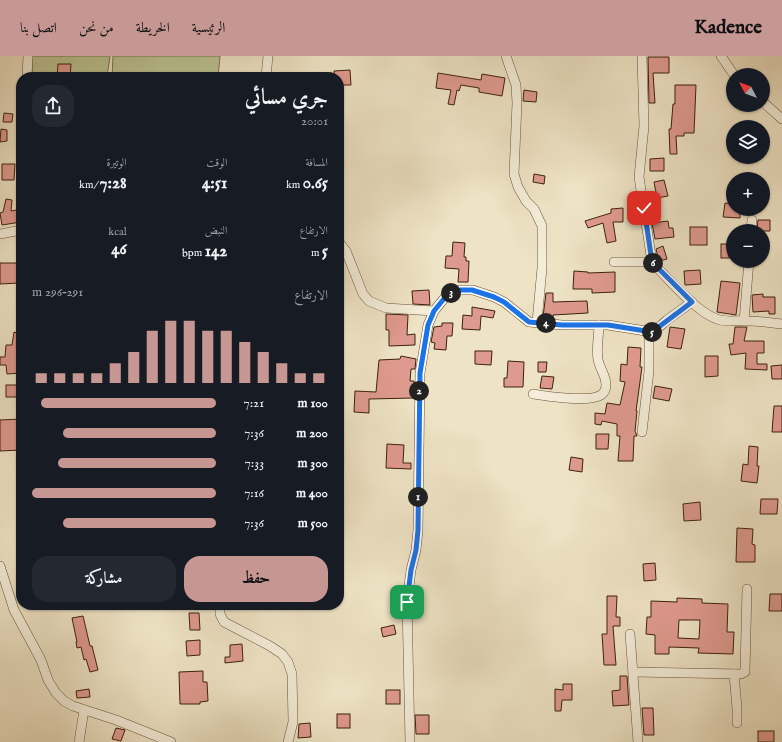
<!DOCTYPE html>
<html lang="ar">
<meta charset="utf-8">
<style>
body{margin:0;font-family:"IM FELL English",Amiri,serif;background:#242831;color:#f1f3f6;direction:rtl;height:100vh;display:flex;flex-direction:column;font-size:15px;white-space:nowrap}
*{box-sizing:border-box;margin:0}
p{font-size:13px;color:#9ea1a6}
.icon{flex:none;width:22px;height:22px;fill:none;stroke:currentColor;stroke-width:2;stroke-linecap:round;stroke-linejoin:round}
.map{position:relative;flex:1;overflow:hidden;direction:ltr}
.panel{position:absolute;left:16px;top:16px;width:328px;height:538px;display:flex;flex-direction:column;background:#171b24;border-radius:16px;box-shadow:0 1px 3px #0004;direction:rtl}
.panel>*{flex:none}
.needle{width:26px;rotate:311deg}
.buttons{position:absolute;left:726px;top:12px;display:grid;gap:8px}
.buttons a{display:grid;place-items:center;width:44px;height:44px;border-radius:50%;background:#171b24;box-shadow:0 1px 3px #0004;font-size:20px}
.pin{position:absolute;display:grid;place-items:center;width:34px;height:34px;color:#fff;margin:-17px;border-radius:8px;box-shadow:0 2px 6px #0006}
.km{position:absolute;width:20px;height:20px;margin:-10px;border-radius:50%;background:#222;color:#fff;font-size:11px;line-height:20px;text-align:center}
.round{display:grid;place-items:center;flex:none;width:42px;height:42px;border-radius:16px;background:#242831}
.overview{display:flex;align-items:center;justify-content:space-between;height:68px;padding:0 16px}
h1{font-size:22px;font-weight:700;line-height:30px}
.metrics{display:grid;grid-template-columns:repeat(3,1fr);gap:6px;height:68px;padding:4px 16px}
.metrics div{display:grid;align-content:center}
.metrics b{font-size:17px;font-weight:700}
.metrics small{font-size:11px;font-weight:400}
.metrics p{font-size:11px}
.chart{height:112px;padding:8px 16px}
.chart p{display:flex;justify-content:space-between}
.chart svg{width:100%;height:72px;margin-top:4px;stroke:#c59692;stroke-width:6}
.cta{display:flex;gap:8px;margin-top:auto;padding:8px 16px}
.cta a{flex:1;height:46px;border-radius:16px;background:#c59692;color:#111;font-size:16px;font-weight:700;line-height:46px;text-align:center}
.cta a+a{background:#242831;color:#f1f3f6}
ul{padding:0 16px;list-style:none;font-size:13px}
li{display:grid;grid-template-columns:64px 48px 1fr;align-items:center;height:30px}
li i{height:10px;border-radius:5px;background:#c59692}
header{display:flex;align-items:center;gap:24px;box-sizing:border-box;height:56px;padding:0 20px;background:#c59692;color:#111}
header strong{font-size:19px}
nav{display:flex;gap:22px;margin-inline-start:auto;font-size:14px}
.map>svg:first-child{display:block}
.green{fill:#bbc393;stroke:#7c7250}
.building{fill:#df9a8f;stroke:#3c210d;fill-rule:evenodd}
.lines{fill:none;stroke-linecap:round;stroke-linejoin:round}
.minor-casing{stroke:#68523b;stroke-width:10}
.minor{stroke:#f4edd9;stroke-width:9}
.route-casing{stroke:#fff;stroke-width:8}
.route{stroke:#1a73e8;stroke-width:5}
</style>
<header>
<strong>Kadence</strong>
<nav><a>الرئيسية</a><a>الخريطة</a><a>من نحن</a><a>اتصل بنا</a></nav>
</header>
<div class="map">
<svg width="782" height="686" viewBox="0 0 782 686">
<rect width="100%" height="100%" fill="#eee3c5"/>
<filter id="stains"><feTurbulence type="fractalNoise" baseFrequency=".005" numOctaves="4"/><feColorMatrix values="0 0 0 0 .2 0 0 0 0 .09 0 0 0 0 .02 0 0 0 .5 -.17"/></filter>
<radialGradient id="worn" r=".72"><stop offset=".6" stop-color="#630" stop-opacity="0"/><stop offset="1" stop-color="#630" stop-opacity=".3"/></radialGradient>
<!-- green -->
<g class="green">
<polygon points="32,0 110,0 107,21 32,21"/>
<polygon points="113,0 220,0 218,21 112,21"/>
</g>
<!-- building -->
<g class="building">
<polygon points="648,1 669,1 669,17 653,17 655,47 649,47"/>
<polygon points="58,8 71,8 70,21 57,21"/>
<polygon points="350,14 351,29 339,29 339,21 334,21 334,15"/>
<polygon points="438,17 481,24 482,18 505,22 502,40 479,36 479,32 461,29 459,35 457,34 454,49 448,48 451,34 436,32"/>
<polygon points="675,29 696,29 694,77 684,77 684,80 676,80 677,98 670,98 669,73 671,73 673,48 675,48"/>
<polygon points="524,34 537,36 536,46 523,45"/>
<polygon points="4,57 13,58 12,66 3,66"/>
<polygon points="1,73 7,74 7,85 0,86"/>
<polygon points="664,102 664,115 650,115 650,103"/>
<polygon points="2,108 15,108 14,124 2,124"/>
<polygon points="534,118 545,120 544,128 533,126"/>
<polygon points="664,124 668,140 657,142 654,126"/>
<polygon points="6,143 12,144 11,155 21,153 21,166 2,169 0,157 3,156"/>
<polygon points="725,147 733,148 733,153 740,153 740,162 723,161"/>
<polygon points="623,152 623,166 613,166 616,185 607,187 603,167 588,172 585,165 611,157 611,153"/>
<polygon points="758,164 770,164 770,175 757,175"/>
<polygon points="668,165 669,172 673,172 674,181 655,183 652,167"/>
<rect x="690" y="171" width="17" height="18"/>
<polygon points="453,186 465,187 464,201 466,201 466,205 469,205 468,226 458,226 459,213 445,212 446,200 452,200"/>
<rect x="721" y="188" width="8" height="14"/>
<polygon points="663,190 667,203 659,205 656,193"/>
<polygon points="0,207 18,207 19,227 0,228"/>
<polygon points="700,214 701,228 685,229 684,215"/>
<polygon points="574,215 588,216 588,217 615,216 615,236 592,237 592,233 573,233"/>
<polygon points="721,225 740,227 736,259 717,256"/>
<polygon points="429,234 430,249 413,248 412,235"/>
<polygon points="546,237 553,237 553,246 587,245 588,257 553,259 553,262 543,261"/>
<polygon points="763,238 763,241 775,241 775,258 769,258 769,255 753,256 752,239"/>
<polygon points="472,251 495,255 493,262 481,260 480,274 462,273 463,259 472,260"/>
<polygon points="386,258 408,259 407,279 415,278 415,289 389,290 389,274 386,274"/>
<polygon points="442,267 453,267 452,280 447,280 446,294 434,293 435,287 431,286 434,271 442,270"/>
<polygon points="670,271 685,273 681,293 667,291"/>
<polygon points="735,271 747,271 744,285 764,285 764,297 757,297 757,308 767,308 767,314 745,313 746,297 731,299 729,288 733,288"/>
<polygon points="14,276 17,277 17,306 21,305 21,317 7,318 6,309 0,309 0,301 5,301 6,289 12,289"/>
<polygon points="628,291 641,292 640,311 642,311 636,355 637,355 635,375 637,380 634,380 633,405 618,405 620,380 617,380 617,368 602,365 601,369 595,368 595,357 605,358 607,347 620,349 625,326 620,325 621,308 627,309"/>
<polygon points="475,295 492,295 491,309 475,308"/>
<polygon points="401,300 416,303 415,313 411,313 410,325 414,325 414,342 369,343 369,357 354,356 355,335 376,336 379,304 400,303"/>
<polygon points="705,300 718,300 718,320 705,321"/>
<polygon points="508,305 524,306 523,331 504,331 504,322 507,322"/>
<polygon points="538,306 547,306 546,316 538,316"/>
<polygon points="782,309 782,323 772,323 771,310"/>
<polygon points="542,320 554,321 552,333 540,332"/>
<rect x="6" y="329" width="11" height="12"/>
<polygon points="655,330 672,333 669,345 653,342"/>
<polygon points="774,350 782,350 782,376 772,376"/>
<polygon points="21,363 21,394 0,395 0,364"/>
<polygon points="596,378 609,378 608,393 596,393"/>
<polygon points="387,388 404,389 403,407 411,407 411,413 386,412"/>
<polygon points="749,390 758,391 757,410 759,410 757,427 741,425 743,408 748,409"/>
<polygon points="571,401 583,403 582,416 569,414"/>
<polygon points="761,443 778,443 777,458 760,458"/>
<polygon points="700,446 701,464 684,465 683,448"/>
<polygon points="737,472 753,473 752,488 755,489 755,506 736,506"/>
<polygon points="655,507 656,524 644,525 643,508"/>
<polygon points="770,538 782,538 782,555 769,555"/>
<polygon points="607,540 617,540 616,561 620,561 620,570 613,570 616,609 604,609 602,578 607,578"/>
<path d="M677 542 702 543V547L728 548 727 576H734L733 598 698 597 699 592 669 591V598H655V579L646 578 647 561H651V545L677 546ZM679 564H700L699 583 678 582Z"/>
<polygon points="189,557 199,557 200,574 190,574"/>
<polygon points="83,560 90,590 92,590 98,614 90,616 86,603 84,604 81,591 77,592 76,586 77,586 72,562"/>
<polygon points="394,569 396,578 383,581 381,572"/>
<polygon points="200,584 200,599 187,600 186,585"/>
<polygon points="242,588 243,605 225,607 225,601 230,601 230,589"/>
<polygon points="203,615 203,626 207,626 208,645 200,646 200,648 180,648 179,616"/>
<polygon points="620,620 627,620 629,649 613,650 612,635 620,634"/>
<polygon points="563,628 572,628 572,644 562,644 561,655 555,655 555,633 563,634"/>
<polygon points="89,633 90,641 77,642 76,635"/>
<rect x="386" y="634" width="14" height="14"/>
<polygon points="642,652 653,652 654,679 644,679"/>
<rect x="337" y="658" width="13" height="14"/>
<polygon points="415,659 429,659 429,678 416,678"/>
<polygon points="310,667 311,681 298,682 299,668"/>
<polygon points="116,672 125,674 121,685 112,683"/>
<rect x="758" y="675" width="16" height="11"/>
</g>
<g class="lines">
<!-- minor casing -->
<g class="minor-casing">
<g id="minor">
<polyline points="506,0 516,29 517,47 514,118 518,131 526,145 534,153 542,170 542,212 537,266"/>
<polyline points="642,0 644,70 639,121 652,206"/>
<polyline points="721,0 734,19"/>
<polyline points="27,21 28,0"/>
<polyline points="266,21 268,0"/>
<polyline points="763,46 782,63"/>
<polyline points="751,175 752,164"/>
<polyline points="0,178 21,174"/>
<polyline points="339,186 346,195 363,238 369,245 386,252 434,255"/>
<path d="M614 206H652C668 223 699 259 720 264 729 266 739 264 748 265 759 265 771 267 782 268"/>
<polyline points="744,265 749,205"/>
<path d="M533 338C548 340 588 347 601 339 604 337 606 333 606 329 606 319 599 312 598 303 596 292 599 280 599 269"/>
<polyline points="642,376 649,315 649,280 667,264 692,246"/>
<polyline points="0,510 14,554 41,604 48,624 56,637 64,645 73,650 116,664 171,686"/>
<polyline points="220,549 220,558 224,566 270,590 282,598 288,606 292,618 293,666 288,686"/>
<polyline points="630,578 638,686"/>
<polyline points="634,616 741,618 745,616 747,533"/>
<polyline points="734,618 737,652 737,667"/>
<polyline points="79,686 84,654"/>
<polyline points="410,686 407,546 411,514 416,494 418,474 420,317 428,269 434,255 447,239 460,234 473,234 494,241 504,246 529,266 562,269 608,269 652,276"/>
</g>
</g>
<!-- minor -->
<use href="#minor" class="minor"/>
</g>
<g class="lines">
<!-- route casing -->
<g class="route-casing">
<polyline id="route" points="407,546 411,514 416,494 418,474 420,317 428,269 434,255 447,239 460,234 472,234 494,241 504,246 529,266 562,269 608,269 652,276 692,246 652,206 644,152"/>
</g>
<!-- route -->
<use href="#route" class="route"/>
</g>
<rect width="100%" height="100%" filter="url(#stains)"/>
<rect width="100%" height="100%" fill="url(#worn)"/>
</svg>
<div class="buttons">
<a><svg class="needle" viewBox="-14 -14 28 28"><path d="M0-13l5 13h-10z" fill="#e53935"/><path d="M0 13l5-13h-10z" fill="#9ea1a6"/></svg></a>
<a><svg class="icon" aria-label="layers" viewBox="0 0 24 24"><path d="M12 4l9 5-9 5-9-5zM3 14l9 5 9-5"/></svg></a>
<a>+</a>
<a>−</a>
</div>
<div class="pin" style="left:407px;top:546px;background:#1e9e55"><svg class="icon" aria-label="arrive" viewBox="0 0 24 24"><path d="M6 21V4h12l-3 4 3 4H6"/></svg></div>
<div class="pin" style="left:644px;top:152px;background:#d93025"><svg class="icon" aria-label="check" viewBox="0 0 24 24"><path d="M5 12l5 5 9-10"/></svg></div>
<b class="km" style="left:418px;top:441px">1</b>
<b class="km" style="left:419px;top:335px">2</b>
<b class="km" style="left:451px;top:237px">3</b>
<b class="km" style="left:546px;top:267px">4</b>
<b class="km" style="left:652px;top:276px">5</b>
<b class="km" style="left:653px;top:207px">6</b>
<section class="panel">
<div class="overview"><div><h1>جري مسائي</h1><p>20:01</p></div><a class="round"><svg class="icon" aria-label="share" viewBox="0 0 24 24"><path d="M12 15V3M7 8l5-5 5 5M5 13v7h14v-7"/></svg></a></div>
<div class="metrics">
<div><p>المسافة</p><b>0.65<small> km</small></b></div>
<div><p>الوقت</p><b>4:51</b></div>
<div><p>الوتيرة</p><b>7:28<small> /km</small></b></div>
</div>
<div class="metrics">
<div><p>الارتفاع</p><b>5<small> m</small></b></div>
<div><p>النبض</p><b>142<small> bpm</small></b></div>
<div><p>kcal</p><b>46</b></div>
</div>
<div class="chart"><p><span>الارتفاع</span>291–296 m</p>
<svg viewBox="0 0 160 44" preserveAspectRatio="none"><path d="M5 44V38M15 44V38M25 44V38M35 44V38M45 44V32M55 44V25M65 44V12M75 44V6M85 44V6M95 44V12M105 44V12M115 44V19M125 44V25M135 44V32M145 44V38M155 44V38"/></svg>
</div>
<ul>
<li><b>100 m</b>7:21<i style="width:95%"></i></li>
<li><b>200 m</b>7:36<i style="width:83%"></i></li>
<li><b>300 m</b>7:33<i style="width:86%"></i></li>
<li><b>400 m</b>7:16<i style="width:100%"></i></li>
<li><b>500 m</b>7:36<i style="width:83%"></i></li>
</ul>
<div class="cta"><a>حفظ</a><a>مشاركة</a></div>
</section>
</div>
